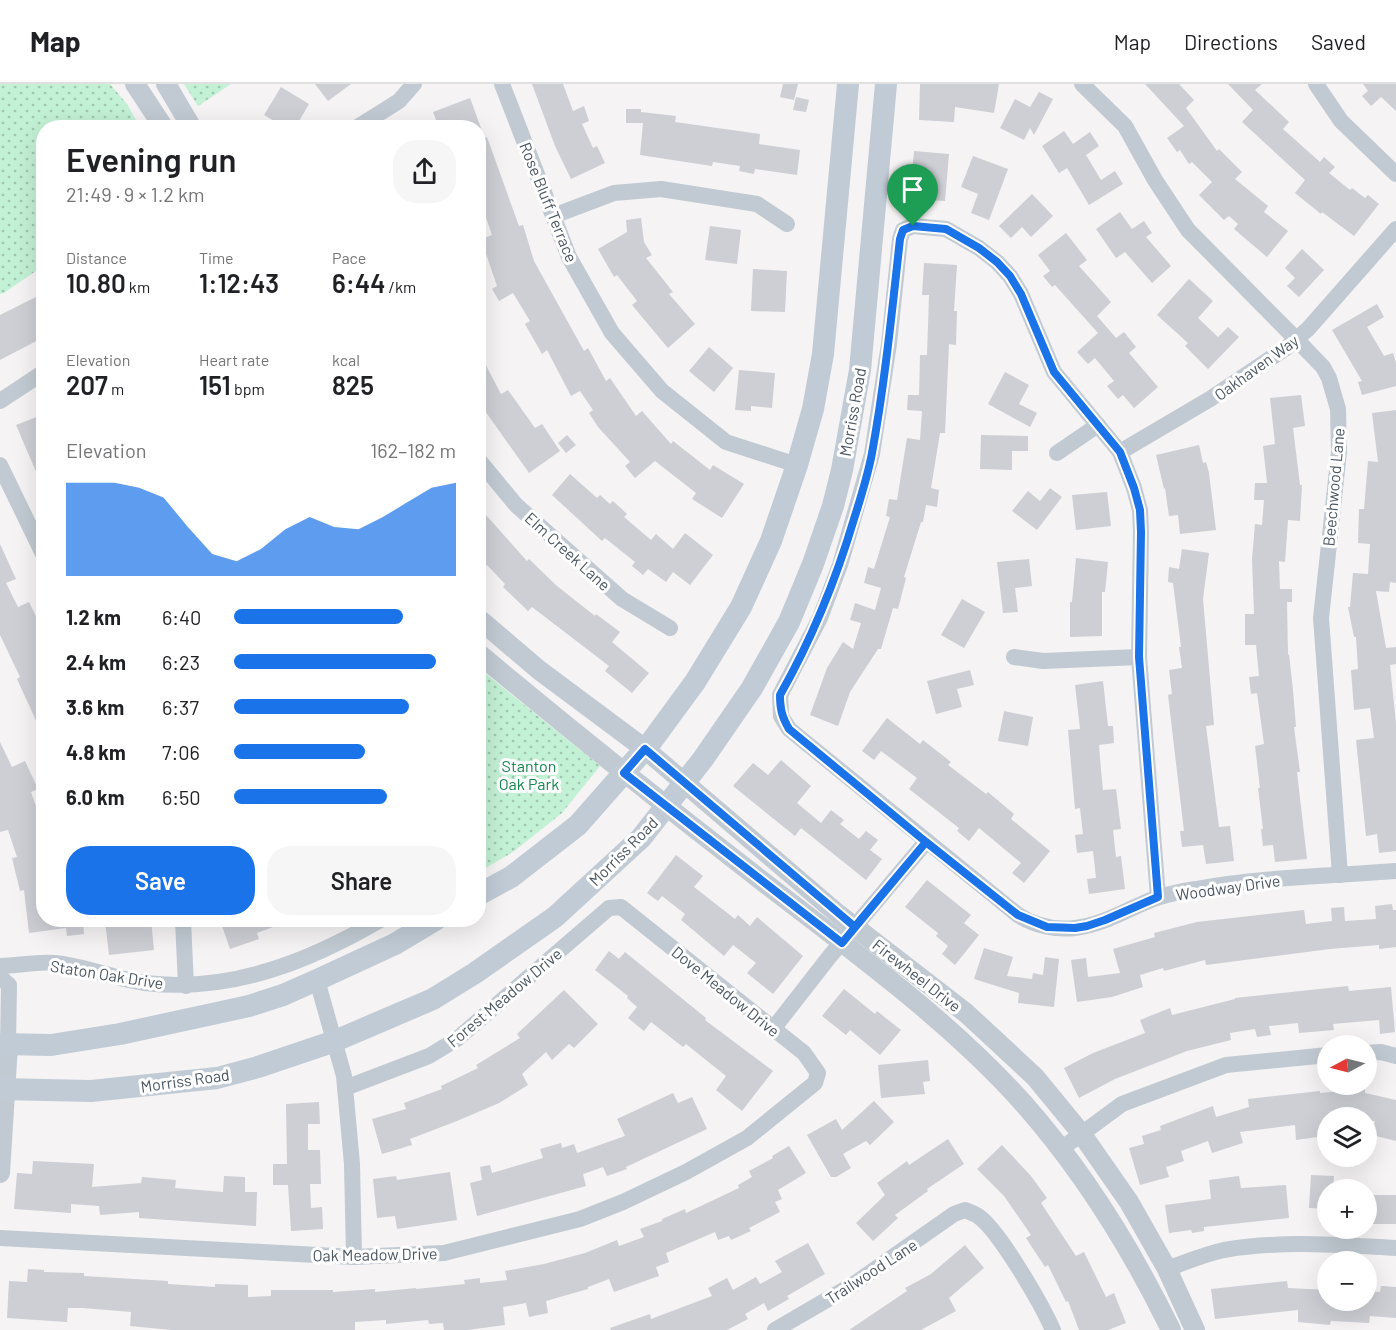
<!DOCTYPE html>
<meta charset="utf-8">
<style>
body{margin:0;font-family:Barlow,sans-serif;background:#f6f6f6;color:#202124;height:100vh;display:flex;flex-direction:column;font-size:22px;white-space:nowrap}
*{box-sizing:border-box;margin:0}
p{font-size:20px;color:#757577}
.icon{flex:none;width:33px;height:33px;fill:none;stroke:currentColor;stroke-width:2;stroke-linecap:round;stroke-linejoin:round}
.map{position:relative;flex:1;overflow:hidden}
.drawer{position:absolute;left:36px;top:36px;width:450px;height:807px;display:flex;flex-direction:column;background:#fff;border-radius:24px;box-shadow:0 6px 24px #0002}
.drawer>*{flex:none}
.needle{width:39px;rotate:263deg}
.controls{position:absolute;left:1317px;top:951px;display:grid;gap:12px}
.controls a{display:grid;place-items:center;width:60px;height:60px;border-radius:50%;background:#fff;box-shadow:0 6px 24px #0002;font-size:30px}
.pin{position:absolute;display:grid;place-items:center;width:51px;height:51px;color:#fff;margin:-62px -26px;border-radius:50% 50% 50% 0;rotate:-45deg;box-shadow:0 0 6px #0007}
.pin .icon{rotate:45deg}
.round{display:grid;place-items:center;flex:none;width:63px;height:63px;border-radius:24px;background:#f6f6f6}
.head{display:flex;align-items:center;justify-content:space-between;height:102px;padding:0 30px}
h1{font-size:33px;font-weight:600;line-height:45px}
.figures{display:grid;grid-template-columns:repeat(3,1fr);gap:9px;height:102px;padding:6px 30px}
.figures div{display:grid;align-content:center}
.figures b{font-size:26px;font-weight:600}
.figures small{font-size:16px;font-weight:400}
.figures p{font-size:16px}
.chart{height:168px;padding:12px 30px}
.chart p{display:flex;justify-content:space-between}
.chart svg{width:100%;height:108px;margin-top:6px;fill:#1a73e8;opacity:.7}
.cta{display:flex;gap:12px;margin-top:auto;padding:12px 30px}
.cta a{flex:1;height:69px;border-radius:24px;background:#1a73e8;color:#fff;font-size:24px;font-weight:600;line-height:69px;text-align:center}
.cta a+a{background:#f6f6f6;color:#202124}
ul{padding:0 30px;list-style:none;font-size:20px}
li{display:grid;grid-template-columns:96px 72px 1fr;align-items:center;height:45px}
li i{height:15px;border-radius:8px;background:#1a73e8}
header{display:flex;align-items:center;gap:36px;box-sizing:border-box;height:84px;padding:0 30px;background:#fff;border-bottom:2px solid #e0e0e0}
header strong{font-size:28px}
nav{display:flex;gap:33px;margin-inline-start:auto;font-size:21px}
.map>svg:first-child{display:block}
.park{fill:url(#park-dots)}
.building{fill:#cdcfd5}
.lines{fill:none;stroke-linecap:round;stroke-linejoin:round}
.minor{stroke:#c1cad2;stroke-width:16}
.tertiary{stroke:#c1cad2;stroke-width:20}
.secondary{stroke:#c1cbd6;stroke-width:22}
.route-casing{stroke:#fff;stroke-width:12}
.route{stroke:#1a73e8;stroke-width:8}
.labels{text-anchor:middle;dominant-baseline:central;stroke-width:6;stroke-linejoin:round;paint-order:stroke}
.street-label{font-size:16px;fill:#4a5661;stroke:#fff}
.park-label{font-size:16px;fill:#17864f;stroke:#fff}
</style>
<header>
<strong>Map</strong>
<nav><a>Map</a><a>Directions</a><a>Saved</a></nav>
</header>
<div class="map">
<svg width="1396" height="1246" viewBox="0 0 1396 1246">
<defs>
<pattern id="park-dots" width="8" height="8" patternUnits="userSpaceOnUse" patternTransform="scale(1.5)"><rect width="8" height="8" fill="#c3f1d5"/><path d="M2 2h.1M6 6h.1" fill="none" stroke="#a0c6b0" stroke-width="1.8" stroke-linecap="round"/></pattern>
</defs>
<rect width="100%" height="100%" fill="#f5f3f3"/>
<!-- park -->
<g class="park">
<polygon points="0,0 110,0 127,20 140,43 44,44 43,182 4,209 0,210"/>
<polygon points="184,0 231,0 198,22"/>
<polygon points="486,590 600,682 562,729 513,768 479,788 478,598"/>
</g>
<!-- building -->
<g class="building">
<polygon points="315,0 351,0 328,17"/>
<polygon points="532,0 563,0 573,27 584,22 589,37 582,40 593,64 597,62 605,79 571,95 555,62"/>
<polygon points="783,0 798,0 794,16 780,13"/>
<polygon points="920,0 999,0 994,29 955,23 954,38 919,36"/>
<polygon points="1145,0 1179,0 1194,16 1186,24 1217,67 1219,65 1242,88 1235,95 1268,122 1264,128 1288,147 1267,173 1234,145 1238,140 1229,132 1224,136 1199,111 1212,98 1192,78 1189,80 1180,66 1177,68 1167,54 1184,42"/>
<polygon points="1228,0 1262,0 1255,6 1289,38 1283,45 1320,78 1324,73 1335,83 1329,89 1350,106 1352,104 1365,114 1368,111 1379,120 1354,152 1322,128 1321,130 1295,109 1305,96 1242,38 1253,26"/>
<polygon points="1363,0 1396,0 1396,27 1381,13 1371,22 1362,12 1368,7"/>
<polygon points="281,3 309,20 295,44 286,44 264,31"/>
<polygon points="1039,8 1053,15 1034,51 1030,44 1024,56 1000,44 1015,15 1030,23"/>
<polygon points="796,13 809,16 806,28 793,26"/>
<polygon points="470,14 481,44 439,44 433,28"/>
<polygon points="626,25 641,25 641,28 676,32 675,38 760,50 759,60 800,66 797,91 755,85 754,90 739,87 740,82 713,78 712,82 640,71 643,39 626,39"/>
<polygon points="1064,47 1073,60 1090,48 1099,62 1086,71 1101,96 1115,87 1123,100 1089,121 1067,84 1059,89 1042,62"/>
<polygon points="487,53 519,142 523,141 534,177 584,267 588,264 606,297 610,294 636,332 642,327 671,360 673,357 710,386 713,381 744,400 722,434 692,415 696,409 655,377 635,394 625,382 630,378 598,343 589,329 593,326 580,307 571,312 547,266 542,270 525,240 530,237 513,209 499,217 492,205 497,202 481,155 492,151 483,125 478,127 478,57"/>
<polygon points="914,67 949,70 945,117 928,116 929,101 911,100"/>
<polygon points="973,72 1008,85 989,136 971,129 978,110 961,103"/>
<polygon points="1032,110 1053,132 1031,153 1022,143 1011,154 999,142"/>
<polygon points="1120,128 1132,145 1144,137 1152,149 1146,153 1171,182 1152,199 1125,168 1116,174 1096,145"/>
<polygon points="641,134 644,158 652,171 646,174 673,208 669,210 695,240 668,264 632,221 637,217 617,191 614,193 598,165 627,148 626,136"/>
<polygon points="710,142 741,146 737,180 705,176"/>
<polygon points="1066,149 1087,176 1079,182 1111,218 1097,232 1116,254 1124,248 1136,263 1129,269 1158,303 1134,324 1123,311 1118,315 1107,302 1114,297 1095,274 1088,280 1077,268 1098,249 1055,201 1052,203 1043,192 1050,187 1038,171"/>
<polygon points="1302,165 1324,186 1299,213 1287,202 1295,194 1285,184"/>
<polygon points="924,179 957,181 954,227 957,227 956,261 949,260 945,349 940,349 931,404 939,406 937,423 926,421 923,438 921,438 904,493 906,494 898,525 893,524 881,565 878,565 850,608 838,642 810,631 827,584 843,558 853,565 861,539 850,536 855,519 875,526 881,504 864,499 868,483 874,485 890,433 886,432 889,415 897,416 907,354 920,356 922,327 907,326 908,311 919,311 920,271 927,271 929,211 922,211"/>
<polygon points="753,185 787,187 785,228 751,227"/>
<polygon points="1189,195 1213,217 1198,234 1218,253 1228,243 1239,253 1208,285 1185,262 1188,259 1157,231"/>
<polygon points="44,209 44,253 0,276 0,231"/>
<polygon points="1377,220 1384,233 1367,243 1384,272 1393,269 1396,279 1396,302 1362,311 1358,298 1362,297 1332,246"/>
<polygon points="709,263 733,284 714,308 689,287"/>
<polygon points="478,266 501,310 508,306 535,344 542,340 560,367 529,389 478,317"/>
<polygon points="739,286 775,289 772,324 751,322 751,327 735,326"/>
<polygon points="1005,288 1029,301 1019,320 1037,329 1030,343 988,320"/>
<polygon points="1301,311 1305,342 1293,344 1300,401 1302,401 1300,437 1288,436 1285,478 1279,477 1280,505 1292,505 1292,518 1287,518 1288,571 1289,570 1293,606 1296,643 1294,643 1300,688 1297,688 1307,775 1275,778 1273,761 1263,762 1261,745 1263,745 1258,704 1260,704 1255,662 1264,660 1257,609 1251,610 1249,593 1259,592 1256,561 1245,561 1245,530 1254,530 1252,475 1255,440 1262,441 1264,416 1254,416 1255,399 1267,399 1263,362 1275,360 1270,314"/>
<polygon points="1396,326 1396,499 1390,498 1389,508 1376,507 1386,564 1396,563 1396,580 1390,581 1396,639 1396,767 1379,769 1377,750 1366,752 1356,656 1374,654 1370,624 1354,626 1351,586 1358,585 1356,553 1354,553 1348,523 1350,523 1353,489 1368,490 1370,460 1358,459 1359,425 1364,425 1368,377 1378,378 1372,329"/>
<polygon points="44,330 44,404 43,404 16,341"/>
<polygon points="567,351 576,361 566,369 558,359"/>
<polygon points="981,351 1028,352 1028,367 1012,367 1012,386 980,385"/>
<polygon points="1199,361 1203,379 1206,378 1209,389 1216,446 1180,450 1178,431 1169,432 1165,404 1164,405 1156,371"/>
<polygon points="570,390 597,414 600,411 610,420 613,417 627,430 624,433 651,456 656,450 673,465 685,449 713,471 690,501 673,488 666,498 648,485 643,491 632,482 635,478 605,454 602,457 552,411"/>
<polygon points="1050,404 1062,413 1037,446 1012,427 1028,407 1040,417"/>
<polygon points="1107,408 1111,442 1076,446 1072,411"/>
<polygon points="478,422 527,477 529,475 557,502 595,532 596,530 620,548 612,558 649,589 632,609 605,587 609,582 532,523 528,527 503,503 505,500 487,481 478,489"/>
<polygon points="0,460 16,495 6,499 18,523 29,518 44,549 44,654 17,595 20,593 0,551"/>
<polygon points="1182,465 1209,469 1203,515 1214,641 1206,642 1219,743 1230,742 1234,777 1206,780 1203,761 1182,763 1180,747 1184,747 1168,611 1172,610 1169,586 1182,584 1179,563 1181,563 1173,499 1168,498 1169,483 1179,485"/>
<polygon points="1076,474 1108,478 1105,508 1102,508 1102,552 1070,553 1070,518 1072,518"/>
<polygon points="1029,475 1032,502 1015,504 1018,528 1003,529 997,478"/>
<polygon points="962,515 985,528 964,564 941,551"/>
<polygon points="970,586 974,601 957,605 962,623 936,630 927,597"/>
<polygon points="1103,597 1108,642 1113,642 1114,659 1099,661 1101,686 1103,706 1116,705 1121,745 1113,746 1116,773 1121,772 1125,805 1089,810 1087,795 1096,794 1093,767 1077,769 1075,751 1083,750 1080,724 1075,725 1068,646 1080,645 1075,601"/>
<polygon points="1004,627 1033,633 1028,662 998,657"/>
<polygon points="887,634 920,660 923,656 951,678 948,681 986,710 988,708 1014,730 1011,735 1050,767 1024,799 1012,789 1021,779 979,744 969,757 957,747 959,744 909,705 917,694 881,667 874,676 862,667"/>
<polygon points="0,658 12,683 25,677 38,705 31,708 44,745 44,836 83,837 84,850 67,852 66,844 29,849 24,806 20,807 12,774 17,773 8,746 0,748"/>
<polygon points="781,676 811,702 797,719 821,739 831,726 844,736 840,740 859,755 866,747 878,756 870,766 882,775 866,796 801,744 795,752 733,702 753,679 768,691"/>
<polygon points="676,771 703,792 694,803 735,835 738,831 750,842 757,833 803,872 773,910 747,889 756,879 733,861 724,872 681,836 685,830 662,812 658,817 647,809"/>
<polygon points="927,796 971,831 964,839 979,851 955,881 942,870 948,862 936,852 938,849 905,823"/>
<polygon points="1392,820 1393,826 1396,826 1396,863 1379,865 1379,861 1330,865 1206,881 1205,876 1164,887 1163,884 1140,891 1143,903 1112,913 1077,918 1071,876 1086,874 1088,893 1120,889 1113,865 1155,853 1154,849 1197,838 1304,826 1306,840 1332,837 1331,824 1344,823 1345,837 1376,835 1375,822"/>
<polygon points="119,836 151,836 154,866 109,871 105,837"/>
<polygon points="220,836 289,836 289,837 257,849 259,855 230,865"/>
<polygon points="984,864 1013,873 1007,892 1032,895 1033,889 1043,891 1045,873 1059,875 1054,923 1018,919 1019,909 974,895"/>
<polygon points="609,867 619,875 625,868 706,934 705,936 773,987 742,1027 716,1006 726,992 686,960 683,963 651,938 644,947 628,934 637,923 627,914 628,912 595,886"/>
<polygon points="1348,902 1349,907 1391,903 1395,948 1380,950 1379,936 1333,940 1334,946 1299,949 1298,939 1269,942 1271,951 1257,953 1255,945 1230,949 1231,956 1187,967 1115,995 1079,1014 1064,984 1093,969 1145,949 1140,936 1170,924 1172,931 1235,915 1235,914"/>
<polygon points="844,905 875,930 877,927 901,946 880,971 850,946 846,951 822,932"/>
<polygon points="564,906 598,940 574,964 569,960 552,976 546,968 522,990 528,1001 499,1019 457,1037 410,1055 412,1061 382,1070 372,1035 406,1025 404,1019 442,1005 441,1002 478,984 476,981 520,954 517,950"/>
<polygon points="928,976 930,997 923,998 925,1010 881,1014 878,981"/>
<polygon points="1365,1005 1365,1009 1396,1016 1396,1057 1372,1051 1375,1037 1366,1037 1366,1034 1323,1034 1325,1052 1296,1056 1295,1041 1240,1048 1243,1059 1212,1069 1208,1057 1181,1067 1184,1077 1166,1083 1169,1093 1140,1101 1129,1064 1144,1060 1142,1052 1161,1046 1160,1042 1213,1022 1216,1033 1249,1023 1248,1015 1320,1007 1320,1009"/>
<polygon points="673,1009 678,1019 692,1013 707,1045 626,1083 627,1085 607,1092 603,1083 583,1090 586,1102 477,1132 470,1099 482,1096 480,1083 490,1081 492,1089 543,1074 540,1065 561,1059 562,1064 574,1060 577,1069 625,1052 617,1035"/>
<polygon points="874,1017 894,1038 870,1061 866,1057 843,1070 851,1084 836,1093 831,1093 807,1051 836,1035 842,1046"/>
<polygon points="319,1018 320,1040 308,1040 308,1066 320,1066 321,1100 310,1100 311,1124 322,1123 323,1145 291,1147 288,1101 273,1101 273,1080 287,1080 286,1020"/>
<polygon points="948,1055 964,1080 927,1105 928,1107 895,1131 898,1134 873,1157 856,1139 885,1111 877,1099 907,1077 909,1081"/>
<polygon points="1002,1061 1031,1092 1047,1114 1041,1119 1076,1172 1084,1168 1106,1213 1114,1209 1126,1239 1108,1246 1079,1246 1068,1217 1066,1218 1048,1181 1045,1183 1026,1154 1031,1151 1004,1112 977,1085"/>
<polygon points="789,1062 806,1089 778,1106 782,1115 775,1118 780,1128 749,1144 751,1147 731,1156 729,1152 718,1156 715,1148 666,1169 669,1178 656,1183 659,1192 614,1208 609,1195 588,1203 588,1205 546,1217 548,1229 529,1233 526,1219 503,1223 505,1241 467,1246 444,1246 443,1239 429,1240 428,1236 386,1240 386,1236 355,1238 355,1246 172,1246 130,1242 131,1228 83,1224 68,1224 67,1238 7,1234 9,1197 27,1198 28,1185 44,1186 44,1188 84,1189 84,1192 168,1197 168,1200 215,1203 215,1200 248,1201 248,1213 271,1212 271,1206 333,1206 333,1208 375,1205 375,1208 416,1204 416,1205 465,1200 464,1196 480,1194 480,1199 507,1196 505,1187 544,1180 585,1169 617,1156 619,1162 644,1153 640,1145 662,1137 662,1135 685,1125 686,1129 739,1104 738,1101 752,1093 749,1087 773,1074 772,1072"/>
<polygon points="33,1077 94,1080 92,1103 141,1099 142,1093 176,1096 175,1104 223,1108 224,1092 245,1093 245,1108 257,1108 256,1142 139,1134 139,1128 100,1131 99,1122 71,1120 71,1129 14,1125 17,1089 32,1090"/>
<polygon points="450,1088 457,1136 397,1145 395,1132 377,1134 373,1095 396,1092 397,1096"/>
<polygon points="1311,1091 1334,1092 1333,1106 1328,1106 1328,1125 1309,1124"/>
<polygon points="1239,1092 1241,1104 1286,1101 1289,1134 1204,1143 1204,1147 1192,1149 1191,1146 1169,1149 1165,1121 1211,1115 1209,1096"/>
<rect x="1366" y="1111" width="30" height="29"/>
<polygon points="808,1159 825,1190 787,1212 789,1215 768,1227 764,1219 745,1230 748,1235 727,1246 611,1246 610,1244 650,1230 651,1235 712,1212 708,1204 727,1194 733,1206 756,1193 760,1200 782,1188 775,1177"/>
<polygon points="965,1161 984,1184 949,1214 956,1227 921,1246 849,1246 907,1207 905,1204 931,1190"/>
<polygon points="1287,1197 1288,1204 1328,1206 1328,1216 1366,1216 1366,1207 1380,1208 1381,1202 1396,1203 1396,1234 1370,1232 1369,1239 1331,1237 1330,1241 1298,1238 1298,1226 1215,1235 1211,1205"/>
</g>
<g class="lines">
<!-- minor -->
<g class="minor">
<polyline points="502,0 569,173 612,249 662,307 726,358 797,381"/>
<polyline points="1082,0 1125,42 1155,96 1188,146 1296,255 1323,283 1329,294 1338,325 1339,368 1321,534 1340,791"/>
<polyline points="1316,0 1341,37 1396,90"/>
<polyline points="356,44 399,17 414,0"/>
<polyline points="553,132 614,109 661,105 757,120 787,140"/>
<polyline points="0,317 44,288"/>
<polyline points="1120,368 1210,315 1286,264 1308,245 1396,145"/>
<polyline points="1057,369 1098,341"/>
<polyline points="478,375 516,421 622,515 670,544"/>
<polyline points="0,381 44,472"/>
<polyline points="1014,573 1043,577 1139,573"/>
<path d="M1158 813 1139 573 1141 448 1140 426 1134 404 1120 368 1054 288 1021 210 1010 192 997 178 979 164 946 145 913 142 903 146 900 155 889 260 872 370 840 481 820 534 780 611 781 632 789 645 1018 831C1035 842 1056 846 1075 844 1104 841 1129 824 1156 814 1169 810 1183 807 1196 805 1262 793 1330 792 1396 787"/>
<polyline points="183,836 186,902"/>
<path d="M0 882C18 882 37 877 55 879 85 882 115 895 145 899 230 909 308 878 380 836"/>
<polyline points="0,893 9,901 8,961"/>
<polyline points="317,896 344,992 352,1080 354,1173"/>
<polyline points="773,945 830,872 926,758"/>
<polyline points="1366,969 1381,968 1396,972"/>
<polyline points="1061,1065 1122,1020 1226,981 1328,971"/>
<polyline points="0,1154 354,1173 444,1169 580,1135 623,1118 686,1088 747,1054 815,999 818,989 804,969 621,823 609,824 457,955 429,972 345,1004"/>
<path d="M1167 1185C1186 1178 1205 1170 1224 1166 1282 1156 1338 1161 1396 1164"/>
<path d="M775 1246 854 1200 954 1130 965 1126C970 1128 975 1130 978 1132 999 1146 1042 1221 1053 1246"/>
</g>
<!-- tertiary -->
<g class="tertiary">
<polyline points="135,0 164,44"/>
<polyline points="166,0 192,44"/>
<polyline points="478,534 539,586 645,665 838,830 966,929 1035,993 1081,1049 1129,1118 1167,1185 1195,1246"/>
<path d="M478 569C573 648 669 725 766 800 854 868 950 937 1024 1020 1083 1087 1132 1166 1171 1246"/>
<polyline points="0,1089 8,961"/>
</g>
<!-- secondary -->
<g class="secondary">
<polyline points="478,811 511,793 578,741 651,658 695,598 741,523 771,457 797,381 813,325 823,270 848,0"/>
<polyline points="0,960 51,961 120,950 249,922 283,911 317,896 395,860 435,836"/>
<polyline points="0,1005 91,1007 217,994 258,983 335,957 433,915 475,889 555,833 641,754 703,675 752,604 789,538 813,480 833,422 842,386 860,286 886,0"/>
</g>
</g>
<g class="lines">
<!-- route casing -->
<g class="route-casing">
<path id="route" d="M913 142 903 146 900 155C892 227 885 298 872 369 868 391 861 413 854 435 835 499 813 553 780 611 780 625 782 633 789 645L926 758 862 834 855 843 645 665 624 689 842 859 926 758 1018 831 1047 843 1075 844 1087 842 1105 836 1158 813 1139 573 1141 448 1140 426 1134 404 1120 368 1054 288 1021 210 1010 192 997 178 979 164 946 145 913 142"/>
</g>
<!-- route -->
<use href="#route" class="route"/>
</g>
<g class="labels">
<!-- street labels -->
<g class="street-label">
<text transform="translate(549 118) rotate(68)">Rose Bluff Terrace</text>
<text transform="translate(1256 283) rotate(-36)">Oakhaven Way</text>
<text transform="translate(852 328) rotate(-80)">Morriss Road</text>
<text transform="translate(1333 403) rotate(-85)">Beechwood Lane</text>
<text transform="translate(568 467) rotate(42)">Elm Creek Lane</text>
<text transform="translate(623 767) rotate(-45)">Morriss Road</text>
<text transform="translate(1228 803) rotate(-8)">Woodway Drive</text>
<text transform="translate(107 890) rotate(9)">Staton Oak Drive</text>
<text transform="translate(917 891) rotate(38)">Firewheel Drive</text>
<text transform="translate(726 907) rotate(39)">Dove Meadow Drive</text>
<text transform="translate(504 913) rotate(-40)">Forest Meadow Drive</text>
<text transform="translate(185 996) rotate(-8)">Morriss Road</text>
<text transform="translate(375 1170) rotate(-1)">Oak Meadow Drive</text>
<text transform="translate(871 1187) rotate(-33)">Trailwood Lane</text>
</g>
<!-- park labels -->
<g class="park-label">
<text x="529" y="681">Stanton<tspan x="529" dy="18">Oak Park</tspan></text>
</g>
</g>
</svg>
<div class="controls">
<a><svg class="needle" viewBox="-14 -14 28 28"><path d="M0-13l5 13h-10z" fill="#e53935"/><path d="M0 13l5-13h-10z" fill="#757577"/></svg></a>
<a><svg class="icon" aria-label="layers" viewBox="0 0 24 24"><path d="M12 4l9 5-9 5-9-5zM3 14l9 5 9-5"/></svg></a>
<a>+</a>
<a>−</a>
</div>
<div class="pin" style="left:913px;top:142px;background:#1e9e55"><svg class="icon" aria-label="arrive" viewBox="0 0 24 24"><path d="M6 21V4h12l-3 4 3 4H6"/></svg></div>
<section class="drawer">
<div class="head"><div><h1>Evening run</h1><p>21:49 · 9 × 1.2 km</p></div><a class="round"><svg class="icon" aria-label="share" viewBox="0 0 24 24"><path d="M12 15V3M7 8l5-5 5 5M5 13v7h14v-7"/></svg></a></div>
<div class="figures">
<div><p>Distance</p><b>10.80<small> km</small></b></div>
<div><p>Time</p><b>1:12:43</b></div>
<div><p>Pace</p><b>6:44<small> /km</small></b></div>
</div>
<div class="figures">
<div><p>Elevation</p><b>207<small> m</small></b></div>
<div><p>Heart rate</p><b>151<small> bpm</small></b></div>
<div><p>kcal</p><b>825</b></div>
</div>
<div class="chart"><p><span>Elevation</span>162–182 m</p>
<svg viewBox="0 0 160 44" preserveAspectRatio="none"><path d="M0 44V6L10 6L20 6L30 8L40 12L50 24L60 35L70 38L80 33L90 25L100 20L110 24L120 25L130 20L140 14L150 8L160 6V44z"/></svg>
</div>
<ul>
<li><b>1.2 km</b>6:40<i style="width:76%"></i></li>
<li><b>2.4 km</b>6:23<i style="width:91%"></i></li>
<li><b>3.6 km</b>6:37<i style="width:79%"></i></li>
<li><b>4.8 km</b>7:06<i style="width:59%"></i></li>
<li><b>6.0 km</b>6:50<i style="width:69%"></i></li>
</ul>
<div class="cta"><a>Save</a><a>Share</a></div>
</section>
</div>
